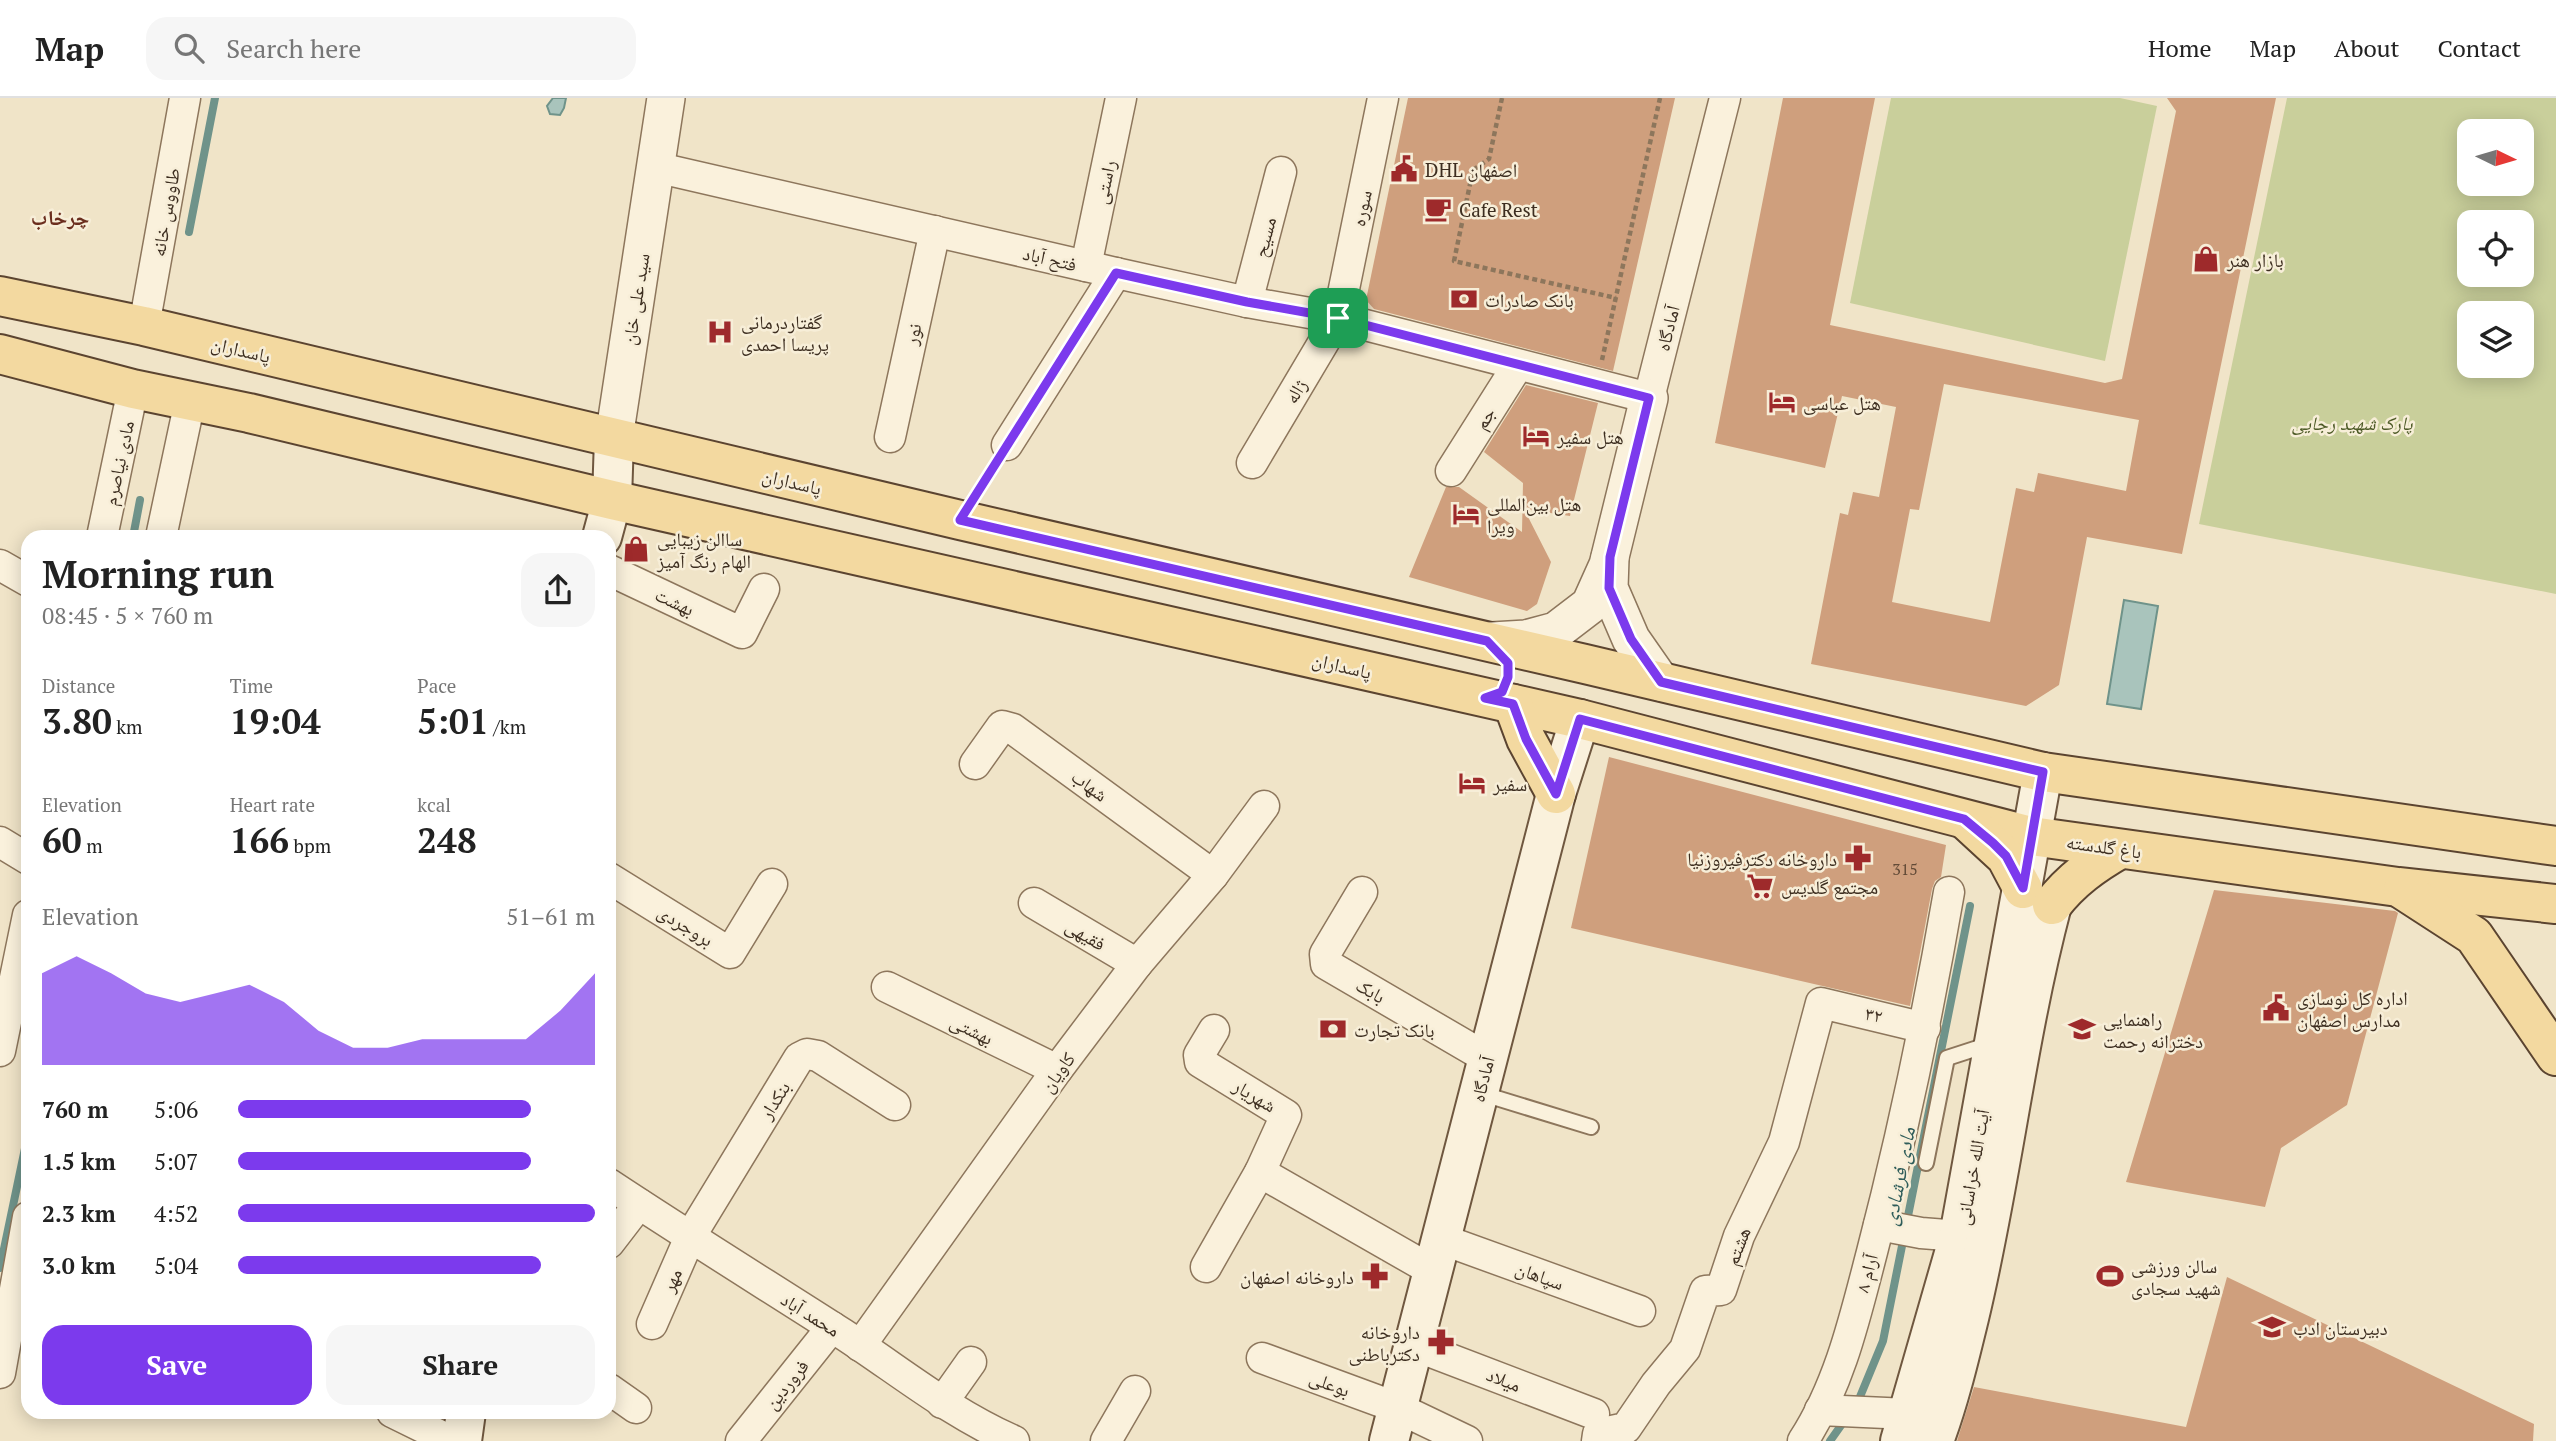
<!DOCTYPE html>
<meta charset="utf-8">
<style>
body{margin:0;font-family:"PT Serif","Noto Naskh Arabic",serif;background:#f6f6f6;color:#222;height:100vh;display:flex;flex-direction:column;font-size:26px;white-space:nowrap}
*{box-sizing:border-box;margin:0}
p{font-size:23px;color:#767676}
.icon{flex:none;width:38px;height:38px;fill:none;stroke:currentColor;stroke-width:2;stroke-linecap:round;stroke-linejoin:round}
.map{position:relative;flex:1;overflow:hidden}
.panel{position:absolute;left:21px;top:432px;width:595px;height:889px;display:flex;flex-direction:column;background:#fff;border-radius:21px;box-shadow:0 4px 18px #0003}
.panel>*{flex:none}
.needle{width:46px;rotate:95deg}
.controls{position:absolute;left:2457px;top:21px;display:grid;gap:14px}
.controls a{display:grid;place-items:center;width:77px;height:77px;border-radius:14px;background:#fff;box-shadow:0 4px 18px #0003;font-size:35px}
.pin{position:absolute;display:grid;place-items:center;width:60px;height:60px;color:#fff;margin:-30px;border-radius:14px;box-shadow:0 4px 10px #0006}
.round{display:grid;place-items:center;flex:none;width:74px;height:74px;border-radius:21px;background:#f6f6f6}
.headline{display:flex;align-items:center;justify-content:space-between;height:119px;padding:0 21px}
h1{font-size:38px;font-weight:700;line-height:52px}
.metrics{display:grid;grid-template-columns:repeat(3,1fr);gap:10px;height:119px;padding:7px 21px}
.metrics div{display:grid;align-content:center}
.metrics b{font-size:35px;font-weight:700}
.metrics small{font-size:19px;font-weight:400}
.metrics p{font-size:19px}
.chart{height:196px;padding:14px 21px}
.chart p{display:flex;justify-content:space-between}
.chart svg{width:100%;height:126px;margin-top:7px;fill:#7c3aed;opacity:.7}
.cta{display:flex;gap:14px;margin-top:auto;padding:14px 21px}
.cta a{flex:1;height:80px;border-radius:21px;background:#7c3aed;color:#fff;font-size:28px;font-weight:700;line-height:80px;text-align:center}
.cta a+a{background:#f6f6f6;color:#222}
ul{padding:0 21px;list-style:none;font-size:23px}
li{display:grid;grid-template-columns:112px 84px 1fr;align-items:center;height:52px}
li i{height:18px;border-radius:9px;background:#7c3aed}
header{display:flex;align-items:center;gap:42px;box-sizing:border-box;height:98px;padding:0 35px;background:#fff;border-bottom:2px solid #e0e0e0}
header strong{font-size:33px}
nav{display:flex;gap:38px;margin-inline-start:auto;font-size:24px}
.search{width:490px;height:63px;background:#f6f6f6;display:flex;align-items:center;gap:18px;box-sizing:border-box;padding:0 24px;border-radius:21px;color:#767676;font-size:26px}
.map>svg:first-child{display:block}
.green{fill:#c9cf9b;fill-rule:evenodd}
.water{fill:#a9c4bc;stroke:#6f938a;stroke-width:2}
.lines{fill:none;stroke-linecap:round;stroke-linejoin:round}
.stream{stroke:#6f938a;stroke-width:8}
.building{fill:#cf9f7d;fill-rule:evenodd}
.service-casing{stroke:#8d765c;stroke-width:18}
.minor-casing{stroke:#8d765c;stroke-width:33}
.tertiary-casing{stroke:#8d765c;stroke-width:40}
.secondary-casing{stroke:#6f573f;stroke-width:42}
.primary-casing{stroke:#5b4430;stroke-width:42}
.path{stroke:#8d765c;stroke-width:4.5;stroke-dasharray:5 3.5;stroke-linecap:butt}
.service{stroke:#faf1dc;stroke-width:14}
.minor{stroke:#faf1dc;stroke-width:30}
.tertiary{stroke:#faf1dc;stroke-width:37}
.secondary{stroke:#faf1dc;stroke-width:38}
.primary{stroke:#f3d9a0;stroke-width:38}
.route-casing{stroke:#fff;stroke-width:14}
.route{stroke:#7c3aed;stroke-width:9}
.labels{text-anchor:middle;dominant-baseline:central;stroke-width:5;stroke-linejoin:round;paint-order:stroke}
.number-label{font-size:16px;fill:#624a37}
.poi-label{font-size:19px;fill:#3d2e20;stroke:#f7eed8;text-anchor:start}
.street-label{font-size:19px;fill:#3d2e20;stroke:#f7eed8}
.park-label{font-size:19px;font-style:italic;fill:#4d5a26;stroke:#f7eed8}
.neighbourhood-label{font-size:21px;font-weight:bold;fill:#6b2e1e;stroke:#f7eed8}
.water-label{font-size:21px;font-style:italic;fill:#2f5d5a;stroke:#f7eed8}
</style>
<header>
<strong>Map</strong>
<div class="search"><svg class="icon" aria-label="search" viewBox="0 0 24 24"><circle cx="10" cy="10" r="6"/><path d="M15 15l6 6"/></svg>Search here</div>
<nav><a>Home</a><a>Map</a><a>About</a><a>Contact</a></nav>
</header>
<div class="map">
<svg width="2556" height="1343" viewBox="0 0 2556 1343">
<rect width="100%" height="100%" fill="#f0e4c8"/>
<!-- green -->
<g class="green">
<polygon points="1891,0 2120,0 2157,8 2105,263 1850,205"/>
<path d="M2287 0H2556V496L2199 426ZM2469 33H2522V86H2469ZM2469 124H2522V177H2469ZM2469 215H2522V268H2469Z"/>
</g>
<!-- water -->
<g class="water">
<polygon points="553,0 566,0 564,10 560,17 550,16 547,8"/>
<polygon points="2124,502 2158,508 2141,611 2107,606"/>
</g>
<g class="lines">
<!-- stream -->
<g class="stream">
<polyline points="189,134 215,0"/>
<polyline points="133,439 140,402"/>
<polyline points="0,1170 28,1036"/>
<polyline points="1857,1306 1883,1243 1970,808"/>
<polyline points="1830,1343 1847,1319"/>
</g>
</g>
<!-- building -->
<g class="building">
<polygon points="1408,0 1675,0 1613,273 1374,211 1366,202"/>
<path d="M1783 0H1875L1830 227 2105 285 2122 281 2176 13 2167 0H2276L2182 456 2087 439 2059 587 2026 608 1811 566 1840 415 1848 417 1853 394 1879 399 1896 309 1842 298 1825 370 1715 345ZM1944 286 2139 322 2126 393 2038 375 2034 394 2016 390 1990 524 1892 504 1910 411 1919 412Z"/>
<polygon points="1526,287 1598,305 1570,418 1524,411 1551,464 1537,506 1527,513 1409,479 1446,389 1459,389 1522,434 1523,385 1484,354"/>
<polygon points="1609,659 1946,747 1941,779 1935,783 1932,791 1910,908 1571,830"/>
<polygon points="2214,792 2395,813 2398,815 2347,1007 2281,1050 2265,1109 2126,1084"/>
<polygon points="2227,1179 2534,1326 2533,1343 1957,1343 1974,1289 2186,1329"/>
</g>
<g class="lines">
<!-- service casing -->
<g class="service-casing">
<g id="service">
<polyline points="1480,995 1591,1029"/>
<polyline points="1926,1065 1947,960 1990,946"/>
</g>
</g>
<!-- minor casing -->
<g class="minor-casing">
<g id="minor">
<polyline points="655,69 1116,175 1247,204 1338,220 1649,300 1725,0"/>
<polyline points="1086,168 1121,0"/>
<polyline points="1247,204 1281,74"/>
<polyline points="144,228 185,0"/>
<polyline points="890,339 935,133"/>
<polyline points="1007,347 1116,175"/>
<polyline points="1252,365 1338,220 1383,0"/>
<polyline points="1451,373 1518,267"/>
<polyline points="102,439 133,291"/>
<polyline points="161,439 190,303"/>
<polyline points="0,467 28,483"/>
<polyline points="609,472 742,535 764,491"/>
<polyline points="975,666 1002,628 1013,631 1213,777"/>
<polyline points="0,744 28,761"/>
<polyline points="609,780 730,855 772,786"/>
<polyline points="1362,794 1325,856 1326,866 1487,960"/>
<polyline points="1034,805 1137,866"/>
<polyline points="887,889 1057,972"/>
<polyline points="0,953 28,817"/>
<polyline points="1260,1074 1433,1173"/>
<path d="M609 1086C686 1137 765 1186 843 1236 901 1274 949 1314 1014 1343"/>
<polyline points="1879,1127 1921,1135 1959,1138"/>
<polyline points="1441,1141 1640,1213"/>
<polyline points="609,1145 639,1106"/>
<polyline points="1206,1169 1260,1074 1286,1017 1200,964 1199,957 1214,932"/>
<polyline points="652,1226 690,1139 799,960 807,956 818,958 895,1007"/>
<polyline points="1413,1247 1594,1316"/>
<polyline points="860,1248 1057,972 1137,866 1213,777 1264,708"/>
<polyline points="1262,1260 1398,1310 1467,1343"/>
<polyline points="0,1275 28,1119"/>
<polyline points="609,1291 636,1310"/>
<polyline points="942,1305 971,1264"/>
<polyline points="1820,1312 1908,1316"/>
<polyline points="392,1314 451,1343"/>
<polyline points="741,1343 832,1229"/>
<polyline points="1106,1343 1135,1293"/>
<polyline points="1597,1343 1598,1336 1626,1330 1656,1286 1685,1251 1705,1193 1721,1192 1739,1138 1784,1044 1821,905 1925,930"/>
<path d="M1803 1343C1840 1286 1855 1219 1872 1154 1903 1035 1928 915 1949 794"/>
</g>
</g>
<!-- tertiary casing -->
<g class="tertiary-casing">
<g id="tertiary">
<polyline points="614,340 666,0"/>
<polyline points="1610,460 1609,490 1631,541 1661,584"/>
<polyline points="1492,543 1526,541 1556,533 1590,507 1608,467 1649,300"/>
</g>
</g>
<!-- secondary casing -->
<g class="secondary-casing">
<g id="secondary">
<polyline points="602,439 612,402 614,340"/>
<polyline points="462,1343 466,1314"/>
<polyline points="1389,1343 1556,696 1580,621"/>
<polyline points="1900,1343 1959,1138 2043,674"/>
<path d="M1934 1343C1949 1303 1959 1261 1969 1220 2002 1083 2016 943 2052 807"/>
</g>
</g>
<!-- primary casing -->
<g class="primary-casing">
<g id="primary">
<polyline points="0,198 144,228 960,422 1585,566 2043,674 2556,748"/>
<polyline points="0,256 133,291 249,315 612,402 1580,621 2031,738 2398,789 2556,806"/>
<polyline points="1513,606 1526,641 1556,696"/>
<polyline points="1968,724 2006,759 2023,791"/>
<polyline points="2403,792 2474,838 2556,958"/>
<path d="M2052 807C2071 782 2094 766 2120 751"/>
</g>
</g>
<!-- path -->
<g class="path">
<polyline points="1502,0 1489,61 1473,72 1454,163 1616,200"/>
<polyline points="1602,262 1660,0"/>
<polyline points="977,395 993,370"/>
</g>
<!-- service -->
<use href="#service" class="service"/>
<!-- minor -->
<use href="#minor" class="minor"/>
<!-- tertiary -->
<use href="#tertiary" class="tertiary"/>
<!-- secondary -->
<use href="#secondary" class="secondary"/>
<!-- primary -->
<use href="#primary" class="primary"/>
</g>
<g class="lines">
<!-- route casing -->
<g class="route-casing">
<polygon id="route" points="1116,175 1247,204 1338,220 1649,300 1610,459 1609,490 1631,541 1661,584 2043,674 2023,790 2006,758 1993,745 1964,721 1580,621 1556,696 1526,641 1513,606 1485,600 1502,594 1508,579 1508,565 1487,543 960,422"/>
</g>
<!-- route -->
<use href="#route" class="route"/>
</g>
<!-- icons -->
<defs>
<g id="civic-bare" transform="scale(2.1)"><path d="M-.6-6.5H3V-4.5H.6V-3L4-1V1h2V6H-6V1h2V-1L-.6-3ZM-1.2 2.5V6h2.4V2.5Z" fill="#9e2a2b" stroke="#f7eed8" stroke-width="2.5" paint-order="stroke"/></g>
<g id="cafe-bare" transform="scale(2.1)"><path d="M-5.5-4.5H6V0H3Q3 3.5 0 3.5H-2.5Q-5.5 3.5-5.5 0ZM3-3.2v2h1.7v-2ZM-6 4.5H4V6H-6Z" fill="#9e2a2b" stroke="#f7eed8" stroke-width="2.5" paint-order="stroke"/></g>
<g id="shop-bare" transform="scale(2.1)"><path d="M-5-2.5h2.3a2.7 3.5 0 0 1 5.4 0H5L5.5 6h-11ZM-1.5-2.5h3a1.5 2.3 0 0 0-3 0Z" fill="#9e2a2b" stroke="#f7eed8" stroke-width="2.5" paint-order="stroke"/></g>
<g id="bank-bare" transform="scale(2.1)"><path d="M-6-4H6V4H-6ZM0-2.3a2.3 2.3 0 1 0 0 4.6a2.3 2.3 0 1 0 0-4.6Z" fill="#9e2a2b" stroke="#f7eed8" stroke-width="2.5" paint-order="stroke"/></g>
<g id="hospital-bare" transform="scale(2.1)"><path d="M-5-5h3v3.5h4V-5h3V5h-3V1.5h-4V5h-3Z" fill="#9e2a2b" stroke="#f7eed8" stroke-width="2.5" paint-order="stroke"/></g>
<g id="hotel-bare" transform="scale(2.1)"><path d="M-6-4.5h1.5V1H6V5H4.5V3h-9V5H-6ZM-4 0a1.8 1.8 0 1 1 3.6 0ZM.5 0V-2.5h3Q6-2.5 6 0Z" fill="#9e2a2b" stroke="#f7eed8" stroke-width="2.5" paint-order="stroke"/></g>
<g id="pharmacy-bare" transform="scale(2.1)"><path d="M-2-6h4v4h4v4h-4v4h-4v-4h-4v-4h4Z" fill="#9e2a2b" stroke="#f7eed8" stroke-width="2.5" paint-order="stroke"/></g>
<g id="supermarket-bare" transform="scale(2.1)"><path d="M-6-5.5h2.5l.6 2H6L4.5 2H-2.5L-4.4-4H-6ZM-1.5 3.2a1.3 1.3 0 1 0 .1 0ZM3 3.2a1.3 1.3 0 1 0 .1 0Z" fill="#9e2a2b" stroke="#f7eed8" stroke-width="2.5" paint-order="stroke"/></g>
<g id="school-bare" transform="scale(2.1)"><path d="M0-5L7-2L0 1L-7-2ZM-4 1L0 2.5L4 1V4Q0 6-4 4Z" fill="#9e2a2b" stroke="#f7eed8" stroke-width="2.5" paint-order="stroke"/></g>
<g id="stadium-bare" transform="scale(2.1)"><path d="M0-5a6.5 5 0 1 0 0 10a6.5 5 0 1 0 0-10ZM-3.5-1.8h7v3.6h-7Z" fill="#9e2a2b" stroke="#f7eed8" stroke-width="2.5" paint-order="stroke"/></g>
</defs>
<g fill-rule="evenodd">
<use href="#civic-bare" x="1404" y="71"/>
<use href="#cafe-bare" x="1438" y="111"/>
<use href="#shop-bare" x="2206" y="161"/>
<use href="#bank-bare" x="1464" y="201"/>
<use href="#hospital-bare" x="720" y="234"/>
<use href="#hotel-bare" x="1782" y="304"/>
<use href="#hotel-bare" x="1536" y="338"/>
<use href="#hotel-bare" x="1466" y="416"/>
<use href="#shop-bare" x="636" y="451"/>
<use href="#hotel-bare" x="1472" y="685"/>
<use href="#pharmacy-bare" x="1858" y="760"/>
<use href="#supermarket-bare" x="1760" y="788"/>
<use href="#civic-bare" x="2276" y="910"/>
<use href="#bank-bare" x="1333" y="931"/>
<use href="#school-bare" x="2082" y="931"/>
<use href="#pharmacy-bare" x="1375" y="1178"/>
<use href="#stadium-bare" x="2110" y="1178"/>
<use href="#school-bare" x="2272" y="1229"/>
<use href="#pharmacy-bare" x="1441" y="1244"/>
</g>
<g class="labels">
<!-- number labels -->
<g class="number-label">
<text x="1905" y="771">315</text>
</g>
<!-- poi labels -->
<g class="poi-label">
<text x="1425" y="71">DHL اصفهان</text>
<text x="1459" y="111">Cafe Rest</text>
<text x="2227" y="161">بازار هنر</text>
<text x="1485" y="201">بانک صادرات</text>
<text x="741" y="223">گفتاردرمانی<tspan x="741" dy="22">پریسا احمدی</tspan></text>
<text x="1803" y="304">هتل عباسی</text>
<text x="1557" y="338">هتل سفیر</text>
<text x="1487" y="405">هتل بین‌المللی<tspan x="1487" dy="22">ویرا</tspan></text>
<text x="657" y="440">ساالن زیبایی<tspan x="657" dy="22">الهام رنگ آمیز</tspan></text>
<text x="1493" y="685">سفیر</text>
<text x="1837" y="760" text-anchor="end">داروخانه دکترفیروزنیا</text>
<text x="1781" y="788">مجتمع گلدیس</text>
<text x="2297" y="899">اداره کل نوسازی<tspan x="2297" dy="22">مدارس اصفهان</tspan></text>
<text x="2103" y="920">راهنمایی<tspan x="2103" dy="22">دخترانه رحمت</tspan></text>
<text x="1354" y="931">بانک تجارت</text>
<text x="2131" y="1167">سالن ورزشی<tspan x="2131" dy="22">شهید سجادی</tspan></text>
<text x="1354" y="1178" text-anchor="end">داروخانه اصفهان</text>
<text x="2293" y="1229">دبیرستان ادب</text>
<text x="1420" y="1233" text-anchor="end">داروخانه<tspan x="1420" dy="22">دکترباطنی</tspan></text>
</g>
<!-- street labels -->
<g class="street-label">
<text transform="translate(1104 84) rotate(-78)">راستی</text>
<text transform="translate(1361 110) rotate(-78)">سوره</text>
<text transform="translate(165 114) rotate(-80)">طاووس خانه</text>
<text transform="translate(1264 139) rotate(-75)">مسیح</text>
<text transform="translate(1050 160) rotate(13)">فتح آباد</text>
<text transform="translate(635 201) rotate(-81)">سید علی خان</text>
<text transform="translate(1667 230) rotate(-76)">آمادگاه</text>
<text transform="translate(912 236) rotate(-78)">نور</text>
<text transform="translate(241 251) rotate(13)">پاسداران</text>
<text transform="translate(1295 293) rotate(-59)">ژاله</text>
<text transform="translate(1484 320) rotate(-58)">جم</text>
<text transform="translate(118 365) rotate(-78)">مادی نیاصرم</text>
<text transform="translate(792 383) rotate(13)">پاسداران</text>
<text transform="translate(675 503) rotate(25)">بهشت</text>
<text transform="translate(1342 567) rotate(13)">پاسداران</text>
<text transform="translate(1090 687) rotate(36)">شهاب</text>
<text transform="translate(2104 748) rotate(8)">باغ گلدسته</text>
<text transform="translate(686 827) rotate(32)">بروجردی</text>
<text transform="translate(1086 836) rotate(31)">فقیهی</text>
<text transform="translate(1371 892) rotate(30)">بابک</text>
<text transform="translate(1874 916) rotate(12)">۳۲</text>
<text transform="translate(972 931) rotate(26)">بهشتی</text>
<text transform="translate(1057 974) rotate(-54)">کاویان</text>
<text transform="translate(1482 981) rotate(-76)">آمادگاه</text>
<text transform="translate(1255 997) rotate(31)">شهریار</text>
<text transform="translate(774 1002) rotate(-58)">بنکدار</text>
<text transform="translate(1972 1069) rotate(-80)">آیت الله خراسانی</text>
<text transform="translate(1737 1148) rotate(-69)">هشتم</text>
<text transform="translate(1866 1175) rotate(-75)">۸ آرام</text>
<text transform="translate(1540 1177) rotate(20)">سپاهان</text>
<text transform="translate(671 1182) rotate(-66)">مهر</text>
<text transform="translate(811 1216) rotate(32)">محمد آباد</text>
<text transform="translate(1504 1281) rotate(21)">میلاد</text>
<text transform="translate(1330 1285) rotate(21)">بوعلی</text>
<text transform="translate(786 1286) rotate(-51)">فروردین</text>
</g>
<!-- park labels -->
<g class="park-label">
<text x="2352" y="324">پارک شهید رجایی</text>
</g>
<!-- neighbourhood labels -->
<g class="neighbourhood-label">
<text x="60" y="119">چرخاب</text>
</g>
<!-- water labels -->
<g class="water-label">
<text transform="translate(1898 1078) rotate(-79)">مادی فرشادی</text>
</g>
</g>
</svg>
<div class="controls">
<a><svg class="needle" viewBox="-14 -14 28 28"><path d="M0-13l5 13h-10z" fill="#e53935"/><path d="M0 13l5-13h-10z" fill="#767676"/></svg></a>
<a><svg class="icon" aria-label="locate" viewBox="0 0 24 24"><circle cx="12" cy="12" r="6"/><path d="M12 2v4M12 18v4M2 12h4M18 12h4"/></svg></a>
<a><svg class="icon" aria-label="layers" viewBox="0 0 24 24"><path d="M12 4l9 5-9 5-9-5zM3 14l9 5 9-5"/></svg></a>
</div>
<div class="pin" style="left:1338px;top:220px;background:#1e9e55"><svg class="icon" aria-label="arrive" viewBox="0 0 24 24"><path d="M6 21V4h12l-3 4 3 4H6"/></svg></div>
<section class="panel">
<div class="headline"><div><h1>Morning run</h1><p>08:45 · 5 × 760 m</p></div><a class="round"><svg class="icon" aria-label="share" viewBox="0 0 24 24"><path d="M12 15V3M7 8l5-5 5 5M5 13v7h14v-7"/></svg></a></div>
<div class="metrics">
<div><p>Distance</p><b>3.80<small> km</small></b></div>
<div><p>Time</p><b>19:04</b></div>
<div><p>Pace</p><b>5:01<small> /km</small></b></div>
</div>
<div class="metrics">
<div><p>Elevation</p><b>60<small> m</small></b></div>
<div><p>Heart rate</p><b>166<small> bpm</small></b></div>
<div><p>kcal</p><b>248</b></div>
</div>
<div class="chart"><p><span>Elevation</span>51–61 m</p>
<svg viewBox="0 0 160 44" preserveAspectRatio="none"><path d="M0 44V12L10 6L20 12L30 19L40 22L50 19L60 16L70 22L80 32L90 38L100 38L110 35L120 35L130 35L140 35L150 25L160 12V44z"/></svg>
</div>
<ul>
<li><b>760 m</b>5:06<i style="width:82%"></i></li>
<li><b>1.5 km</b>5:07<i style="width:82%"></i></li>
<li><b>2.3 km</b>4:52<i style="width:100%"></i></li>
<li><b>3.0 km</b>5:04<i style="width:85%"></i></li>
</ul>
<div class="cta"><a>Save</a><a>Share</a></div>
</section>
</div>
